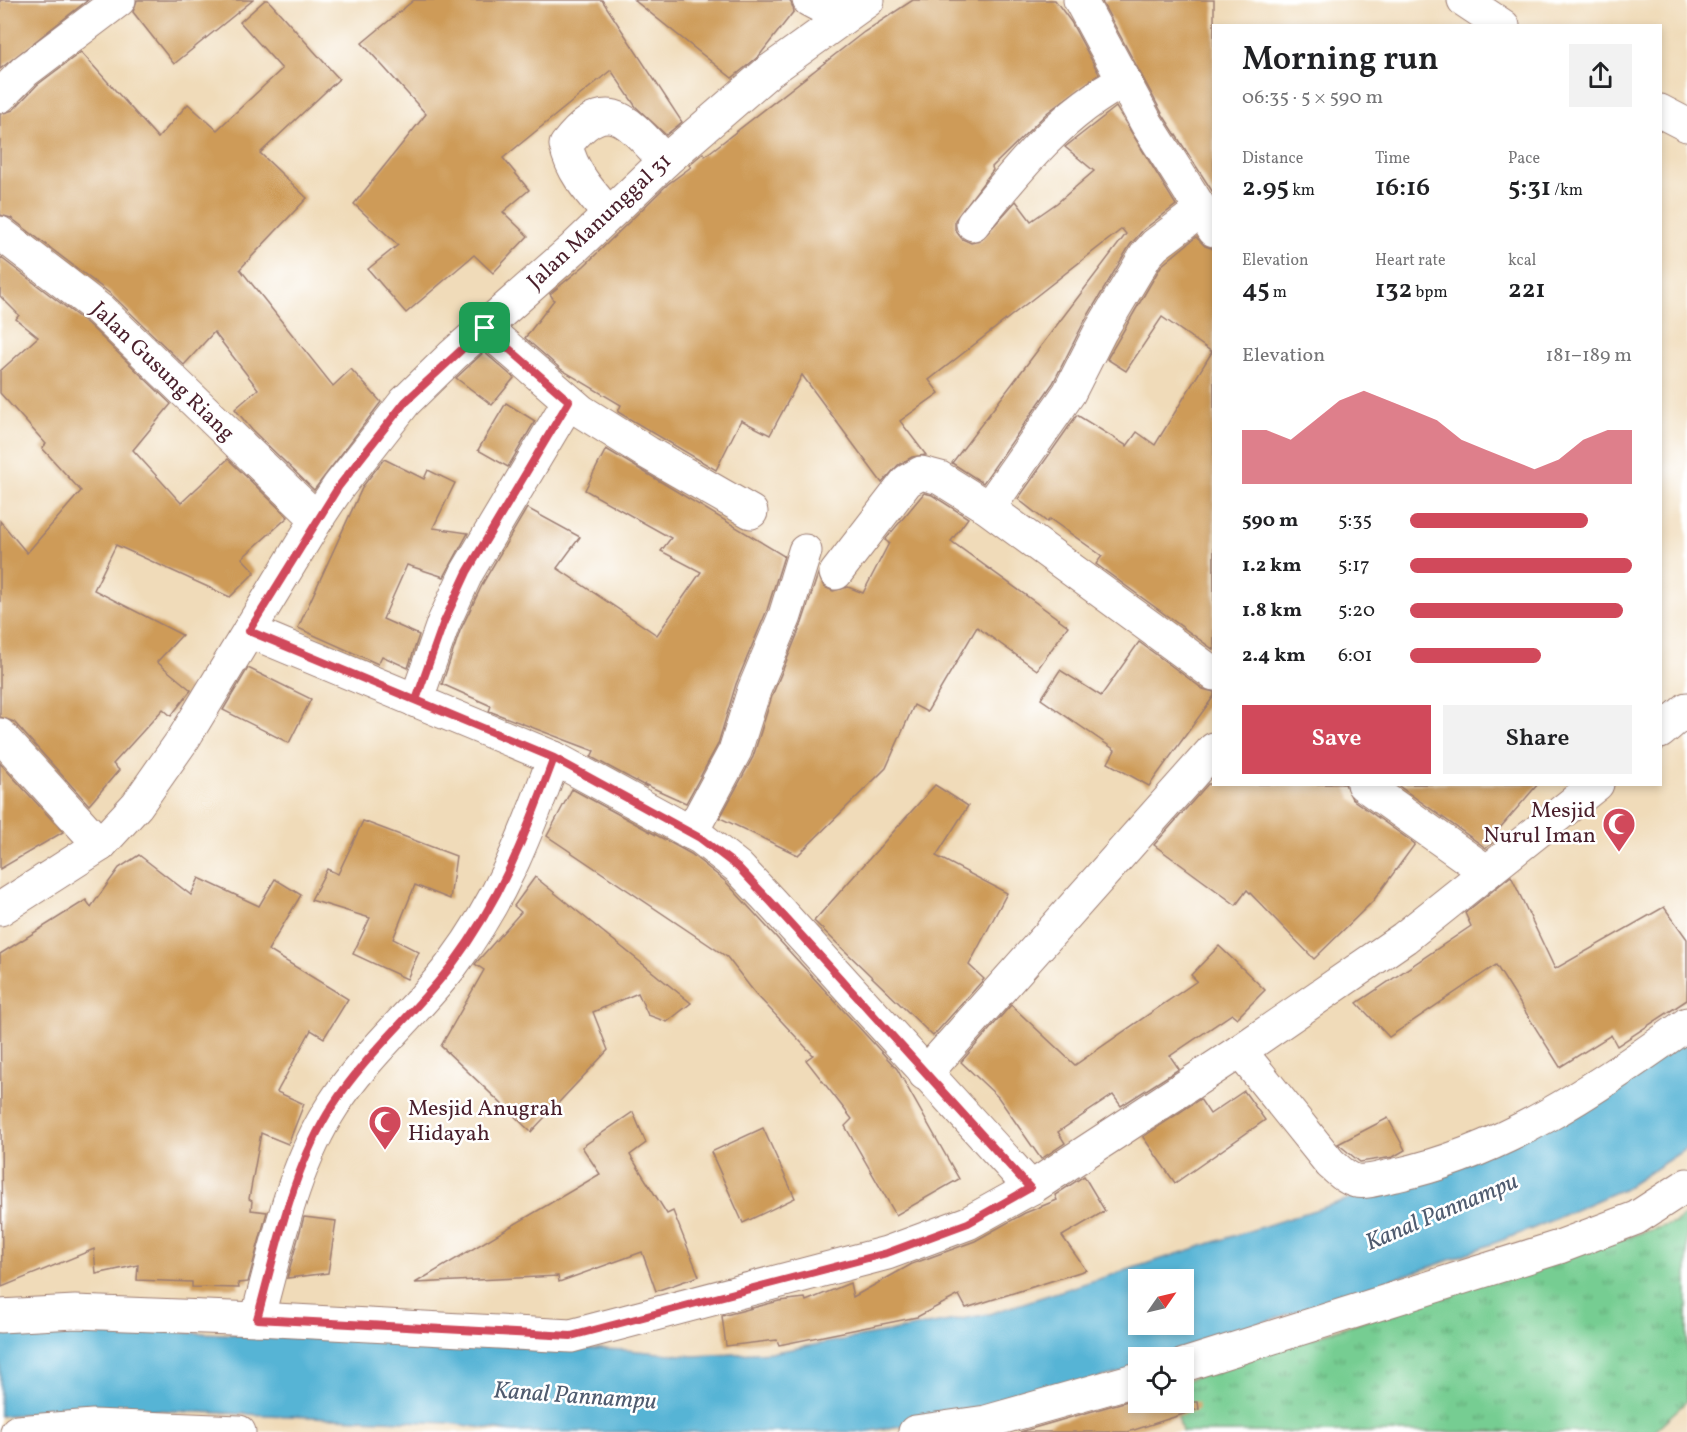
<!DOCTYPE html>
<meta charset="utf-8">
<style>
body{margin:0;font-family:Vollkorn,serif;background:#f2f2f2;color:#202124;height:100vh;display:flex;flex-direction:column;font-size:22px;white-space:nowrap}
*{box-sizing:border-box;margin:0}
p{font-size:20px;color:#757577}
.icon{flex:none;width:33px;height:33px;fill:none;stroke:currentColor;stroke-width:2;stroke-linecap:round;stroke-linejoin:round}
.map{position:relative;flex:1;overflow:hidden}
.details{position:absolute;left:1212px;top:24px;width:450px;height:762px;display:flex;flex-direction:column;background:#fff;border-radius:0px;box-shadow:0 3px 9px #0003}
.details>*{flex:none}
.needle{width:39px;rotate:56deg}
.buttons{position:absolute;left:1128px;top:1269px;display:grid;gap:12px}
.buttons a{display:grid;place-items:center;width:66px;height:66px;border-radius:0px;background:#fff;box-shadow:0 3px 9px #0003;font-size:30px}
.pin{position:absolute;display:grid;place-items:center;width:51px;height:51px;color:#fff;margin:-26px;border-radius:12px;box-shadow:0 3px 9px #0006}
.round{display:grid;place-items:center;flex:none;width:63px;height:63px;border-radius:0px;background:#f2f2f2}
.summary{display:flex;align-items:center;justify-content:space-between;height:102px;padding:0 30px}
h1{font-size:33px;font-weight:600;line-height:45px}
.figures{display:grid;grid-template-columns:repeat(3,1fr);gap:9px;height:102px;padding:6px 30px}
.figures div{display:grid;align-content:center}
.figures b{font-size:26px;font-weight:600}
.figures small{font-size:16px;font-weight:400}
.figures p{font-size:16px}
.chart{height:168px;padding:12px 30px}
.chart p{display:flex;justify-content:space-between}
.chart svg{width:100%;height:108px;margin-top:6px;fill:#d1495b;opacity:.7}
.button{display:flex;gap:12px;margin-top:auto;padding:12px 30px}
.button a{flex:1;height:69px;border-radius:0px;background:#d1495b;color:#fff;font-size:24px;font-weight:600;line-height:69px;text-align:center}
.button a+a{background:#f2f2f2;color:#202124}
ul{padding:0 30px;list-style:none;font-size:20px}
li{display:grid;grid-template-columns:96px 72px 1fr;align-items:center;height:45px}
li i{height:15px;border-radius:8px;background:#d1495b}
.map>svg:first-child{display:block}
.grass{fill:url(#grass-tufts);stroke:#60765e;stroke-width:1.5}
.water{fill:#57b4d5;stroke:#506a80;stroke-width:1.5;fill-rule:evenodd}
.building{fill:#ce9b59}
.lines{fill:none;stroke-linecap:round;stroke-linejoin:round}
.minor-casing{stroke:#9d7d72;stroke-width:35}
.minor{stroke:#fff;stroke-width:33}
.route-casing{stroke:#fff;stroke-width:12}
.route{stroke:#d1495b;stroke-width:8}
.labels{text-anchor:middle;dominant-baseline:central;stroke-width:5;stroke-linejoin:round;paint-order:stroke}
.street-label{font-size:22px;fill:#4a1f2b;stroke:#fff}
.poi-label{font-size:22px;fill:#4a1f2b;stroke:#fff;text-anchor:end}
.water-label{font-size:24px;font-style:italic;fill:#4f5b6f;stroke:#fff}
</style>
<div class="map">
<svg width="1687" height="1432" viewBox="0 0 1687 1432">
<defs>
<pattern id="grass-tufts" width="24" height="20" patternUnits="userSpaceOnUse" patternTransform="scale(1.5)"><rect width="24" height="20" fill="#76cd92"/><path d="M3 7l-1-3M5 7V3M7 7l1-3M15 17l-1-3M17 17v-4M19 17l1-3" fill="none" stroke="#63a677"/></pattern>
</defs>
<rect width="100%" height="100%" fill="#fff"/>
<filter id="ink" filterUnits="userSpaceOnUse"><feTurbulence type="fractalNoise" baseFrequency=".0167" numOctaves="2"/><feDisplacementMap in="SourceGraphic" scale="12" xChannelSelector="R" yChannelSelector="G"/><feConvolveMatrix kernelMatrix="1 2 1 2 8 2 1 2 1" color-interpolation-filters="sRGB"/></filter>
<filter id="wash" filterUnits="userSpaceOnUse"><feTurbulence type="fractalNoise" baseFrequency=".008" numOctaves="4" result="noise"/><feDisplacementMap in="SourceGraphic" scale="24" xChannelSelector="R" yChannelSelector="G"/><feGaussianBlur stdDeviation="1.35" result="paint"/><feColorMatrix in="noise" values="0 0 0 0 0 0 0 0 0 0 0 0 0 0 0 0 0 1.4 0 .05"/><feComposite in="paint" operator="in"/></filter>
<g filter="url(#wash)">
<rect width="100%" height="100%" fill="#f0dbb9"/>
<!-- grass -->
<polygon class="grass" points="1687,1214 1687,1401 1653,1432 1182,1432 1175,1403 1184,1402 1184,1381 1524,1267 1675,1223"/>
<!-- water -->
<path class="water" d="M1687 1037V1148L1627 1187 1534 1228 1436 1265 1222 1336 1166 1357 1138 1358V1368L947 1418 865 1432H513L448 1423 105 1408 0 1416V1331L51 1327 626 1350 693 1356 775 1352 989 1314 1418 1177ZM1138 1280H1184V1324H1138Z"/>
<g id="blocks">
<!-- building -->
<g class="building">
<polygon points="0,0 88,0 0,69"/>
<polygon points="137,0 253,0 174,64 133,12"/>
<polygon points="265,0 268,0 339,79 260,153 307,198 240,269 333,386 351,369 381,402 314,490 252,430 235,409 258,389 214,332 184,365 112,295 11,218 0,215 0,114 13,110 37,85 81,52 158,138 188,104 217,130 282,69 240,22"/>
<polygon points="414,0 602,0 682,122 666,135 636,107 611,70 503,158 529,190 503,212 528,236 493,273 474,255 406,313 368,269 398,245 354,204 426,114 362,43"/>
<polygon points="634,0 790,0 794,11 759,56 732,78"/>
<polygon points="913,0 1055,0 1071,22 1099,74 1048,112 992,167 993,170 955,220 955,230 962,239 971,243 980,241 1016,201 1031,221 1057,203 1094,171 1065,147 1116,107 1176,205 1143,230 1130,245 1084,322 1053,383 983,483 952,463 1126,234 1122,229 929,380 939,393 900,421 926,455 912,457 898,465 882,483 802,375 770,435 741,420 716,470 618,412 621,405 562,370 525,338 554,300 550,294 584,266 668,184 691,167 689,165 703,153 705,156 864,32"/>
<polygon points="1106,0 1214,0 1214,194 1163,115 1102,2"/>
<polygon points="1196,237 1205,246 1214,249 1214,650 1096,564 1102,556 1050,519 1047,522 1018,499 1077,415 1127,446 1137,432 1155,445 1212,352 1162,317 1126,371 1107,359 1161,266"/>
<polygon points="0,257 88,324 171,404 133,450 181,503 228,459 288,517 242,558 255,572 230,597 116,545 94,590 182,635 157,662 191,690 171,716 163,709 113,764 119,770 89,805 14,722 0,717 0,521 27,553 81,491 42,448 46,444 0,393 0,371 38,337 16,319 19,315 0,296"/>
<polygon points="484,352 514,378 492,405 456,378"/>
<polygon points="506,403 535,421 508,467 478,450"/>
<polygon points="606,449 784,556 767,610 736,684 718,744 686,803 644,784 647,787 591,757 594,751 489,711 491,706 442,684 460,631 484,581 527,508 580,537 557,568 657,635 701,572 661,551 671,538 585,490"/>
<polygon points="384,459 424,479 428,470 455,483 433,528 468,533 444,577 407,565 383,619 419,635 408,668 382,656 378,664 298,628 363,486"/>
<polygon points="924,493 932,495 968,518 951,541 1068,626 1037,670 977,627 927,712 914,705 886,768 798,855 720,818 753,757 772,696 802,623 818,574 824,587 833,591 848,587 863,593 889,543 885,540"/>
<polygon points="1139,642 1203,689 1214,692 1214,696 1149,786 1108,763 1115,750 1041,699 1060,670 1101,696"/>
<polygon points="248,668 311,699 289,743 223,710"/>
<polygon points="0,763 63,832 0,869"/>
<polygon points="1208,784 1345,784 1352,799 1415,844 1373,901 1314,959 1247,890 1236,905 1154,845"/>
<polygon points="1396,784 1538,784 1493,836 1495,841 1486,848"/>
<polygon points="935,785 968,806 936,856 1007,893 969,965 984,979 933,1036 814,921"/>
<polygon points="572,789 691,854 725,881 897,1069 959,1179 896,1215 845,1126 852,1119 806,1060 813,1055 755,993 727,957 547,836"/>
<polygon points="363,821 456,856 450,899 415,885 393,939 419,952 407,979 353,954 370,918 311,900 327,869 338,874"/>
<polygon points="139,855 191,895 199,878 259,906 275,879 301,895 268,950 348,999 324,1038 311,1030 277,1092 304,1104 288,1144 261,1133 249,1199 252,1201 251,1210 267,1212 248,1282 238,1283 239,1288 192,1287 192,1282 137,1280 138,1265 96,1274 94,1249 2,1287 0,954 86,900 91,907 119,868"/>
<polygon points="1511,876 1555,969 1664,907 1687,939 1687,1000 1617,1046 1611,1035 1560,1067 1496,965 1389,1037 1357,1003 1471,926 1465,913"/>
<polygon points="535,877 691,1003 667,1022 648,1015 638,993 593,1012 608,1050 531,1132 441,1046 484,970 475,964 521,912 514,906"/>
<polygon points="1219,946 1265,990 1237,1018 1232,1014 1170,1056 1179,1069 1121,1106 1113,1095 1058,1132 1065,1143 1041,1159 998,1097 961,1062 1011,1005 1075,1065 1197,981 1191,975"/>
<polygon points="1244,1091 1265,1120 1175,1183 1143,1137 1200,1099 1210,1114"/>
<polygon points="633,1112 646,1143 630,1155 667,1214 673,1211 699,1276 656,1291 642,1252 559,1282 558,1276 415,1283 600,1174 582,1147"/>
<polygon points="1388,1118 1405,1150 1393,1157 1360,1162 1338,1144"/>
<polygon points="763,1128 795,1198 743,1223 711,1152"/>
<polygon points="1084,1176 1105,1211 1062,1236 1086,1270 966,1308 959,1295 917,1317 779,1345 777,1340 726,1346 722,1316 779,1301 805,1298 806,1301 850,1283 853,1297 912,1264 975,1241 1025,1213 1057,1200 1055,1195"/>
<polygon points="304,1217 336,1221 328,1273 287,1278"/>
<polygon points="1138,1398 1138,1402 1198,1402 1199,1409 1128,1432 1020,1432"/>
</g>
</g>
</g>
<g filter="url(#ink)">
<use href="#blocks" fill-opacity="0" stroke="#9d7d72" stroke-width="1.5"/>
<g class="lines">
<!-- minor casing -->
<g class="minor-casing">
<g id="minor">
<polyline points="809,0 841,17"/>
<polyline points="1080,0 1147,124 1214,230"/>
<polyline points="1464,0 1503,26"/>
<polyline points="0,96 25,71 119,0"/>
<polyline points="1660,111 1687,125"/>
<path d="M609 214C591 193 572 173 566 145 608 90 629 123 665 161"/>
<path d="M973 224C1016 171 1062 112 1124 81"/>
<polyline points="0,233 100,310 317,519"/>
<polyline points="485,328 581,411 648,453 751,512"/>
<polyline points="985,506 990,506 1069,393 1100,332 1146,255 1155,245 1201,210"/>
<polyline points="836,573 907,481 921,473 940,478 985,506 1214,674"/>
<polyline points="249,631 554,758 701,838 738,867 771,902 1031,1188"/>
<polyline points="416,701 443,624 467,572 569,401"/>
<polyline points="1660,732 1687,709"/>
<polyline points="0,735 100,845"/>
<polyline points="1363,784 1487,872"/>
<polyline points="691,833 735,751 754,690 785,616 805,551"/>
<polyline points="0,909 100,845 137,805 184,738 317,519 339,486 405,402 453,355 574,248 665,161 768,72 868,0"/>
<path d="M1240 1051 1330 1163C1338 1170 1345 1178 1356 1181 1369 1183 1384 1177 1396 1175 1504 1152 1599 1087 1687 1024"/>
<polyline points="925,1074 1214,749"/>
<polyline points="0,1316 75,1312 257,1319 571,1336 887,1253 968,1223 1031,1188 1240,1051 1404,938 1597,784"/>
<path d="M257 1319C277 1247 292 1168 333 1105 366 1054 414 1014 451 966 502 898 525 837 554 758"/>
<polyline points="1184,1365 1559,1247 1636,1218 1687,1185"/>
<polyline points="17,1432 93,1426 239,1432"/>
<polyline points="915,1432 986,1422 1138,1379"/>
</g>
</g>
<!-- minor -->
<use href="#minor" class="minor"/>
</g>
</g>
<g class="lines" filter="url(#ink)">
<!-- route casing -->
<g class="route-casing">
<path id="route" d="M485 328 569 401 467 572 443 624 416 700 554 758C525 836 502 898 451 966 414 1014 366 1054 333 1105 292 1168 277 1247 257 1319L571 1336 887 1253 968 1223 1030 1188 771 902 738 867 700 838 554 758 249 631 339 486 405 402 485 328"/>
</g>
<!-- route -->
<use href="#route" class="route"/>
</g>
<!-- icons -->
<defs>
<g id="mosque-pin" transform="scale(1.725)"><path d="M0 17L-7.5 6A9.5 9.5 0 1 1 7.5 6Z" fill="#d1495b" stroke="#fff"/><path d="M3.5-4.9A6 6 0 1 0 3.5 4.9A5 5 0 1 1 3.5-4.9Z" fill="#fff"/></g>
</defs>
<g fill-rule="evenodd">
<use href="#mosque-pin" x="1619" y="824"/>
<use href="#mosque-pin" x="385" y="1122"/>
</g>
<g class="labels">
<!-- street labels -->
<g class="street-label">
<text transform="translate(600 222) rotate(-43)">Jalan Manunggal 31</text>
<text transform="translate(162 372) rotate(44)">Jalan Gusung Riang</text>
</g>
<!-- poi labels -->
<g class="poi-label">
<text x="1596" y="811">Mesjid<tspan x="1596" dy="25">Nurul Iman</tspan></text>
<text x="408" y="1109" text-anchor="start">Mesjid Anugrah<tspan x="408" dy="25">Hidayah</tspan></text>
</g>
<!-- water labels -->
<g class="water-label">
<text transform="translate(1442 1213) rotate(-23)">Kanal Pannampu</text>
<text transform="translate(575 1397) rotate(4)">Kanal Pannampu</text>
</g>
</g>
</svg>
<div class="buttons">
<a><svg class="needle" viewBox="-14 -14 28 28"><path d="M0-13l5 13h-10z" fill="#e53935"/><path d="M0 13l5-13h-10z" fill="#757577"/></svg></a>
<a><svg class="icon" aria-label="locate" viewBox="0 0 24 24"><circle cx="12" cy="12" r="6"/><path d="M12 2v4M12 18v4M2 12h4M18 12h4"/></svg></a>
</div>
<div class="pin" style="left:485px;top:328px;background:#1e9e55"><svg class="icon" aria-label="arrive" viewBox="0 0 24 24"><path d="M6 21V4h12l-3 4 3 4H6"/></svg></div>
<section class="details">
<div class="summary"><div><h1>Morning run</h1><p>06:35 · 5 × 590 m</p></div><a class="round"><svg class="icon" aria-label="share" viewBox="0 0 24 24"><path d="M12 15V3M7 8l5-5 5 5M5 13v7h14v-7"/></svg></a></div>
<div class="figures">
<div><p>Distance</p><b>2.95<small> km</small></b></div>
<div><p>Time</p><b>16:16</b></div>
<div><p>Pace</p><b>5:31<small> /km</small></b></div>
</div>
<div class="figures">
<div><p>Elevation</p><b>45<small> m</small></b></div>
<div><p>Heart rate</p><b>132<small> bpm</small></b></div>
<div><p>kcal</p><b>221</b></div>
</div>
<div class="chart"><p><span>Elevation</span>181–189 m</p>
<svg viewBox="0 0 160 44" preserveAspectRatio="none"><path d="M0 44V22L10 22L20 26L30 18L40 10L50 6L60 10L70 14L80 18L90 26L100 30L110 34L120 38L130 34L140 26L150 22L160 22V44z"/></svg>
</div>
<ul>
<li><b>590 m</b>5:35<i style="width:80%"></i></li>
<li><b>1.2 km</b>5:17<i style="width:100%"></i></li>
<li><b>1.8 km</b>5:20<i style="width:96%"></i></li>
<li><b>2.4 km</b>6:01<i style="width:59%"></i></li>
</ul>
<div class="button"><a>Save</a><a>Share</a></div>
</section>
</div>
